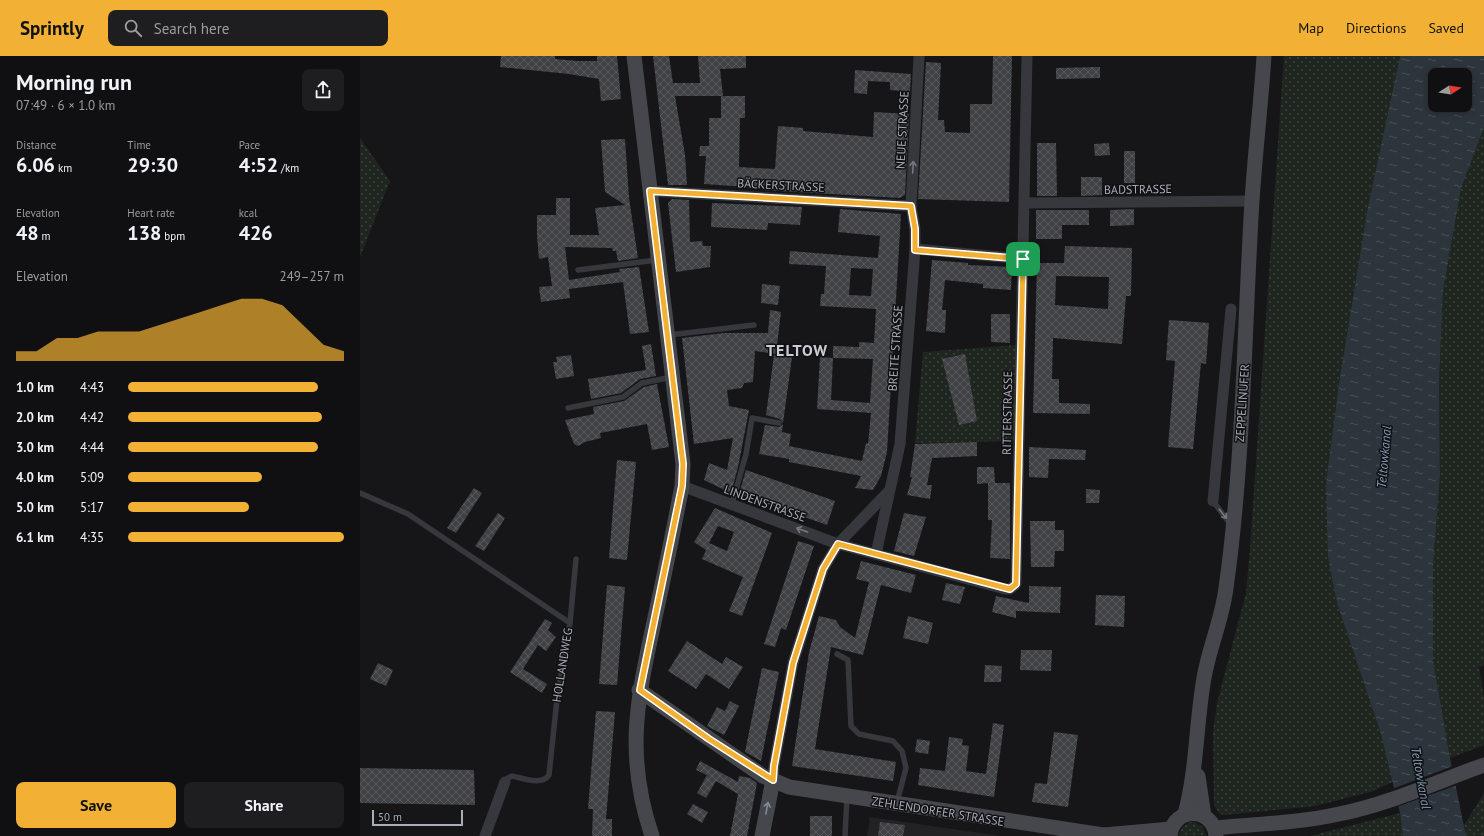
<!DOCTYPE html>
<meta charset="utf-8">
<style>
body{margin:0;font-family:"PT Sans",sans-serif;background:#1e1e20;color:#f1f3f6;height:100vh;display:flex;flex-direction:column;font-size:15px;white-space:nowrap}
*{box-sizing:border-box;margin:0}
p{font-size:13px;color:#9c9d9f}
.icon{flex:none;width:22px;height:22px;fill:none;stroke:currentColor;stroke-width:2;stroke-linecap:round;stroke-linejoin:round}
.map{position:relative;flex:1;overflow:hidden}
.side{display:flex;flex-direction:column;background:#101012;width:360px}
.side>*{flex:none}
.needle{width:26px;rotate:78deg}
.buttons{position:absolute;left:1068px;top:12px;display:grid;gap:8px}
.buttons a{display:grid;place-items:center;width:44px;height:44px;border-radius:8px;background:#101012;box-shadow:0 2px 6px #0003,0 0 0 1px #303032;font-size:20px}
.scale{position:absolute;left:12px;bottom:10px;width:91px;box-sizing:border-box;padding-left:4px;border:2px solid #a8adb8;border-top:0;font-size:11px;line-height:14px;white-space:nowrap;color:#a8adb8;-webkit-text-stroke:3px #111113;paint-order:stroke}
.pin{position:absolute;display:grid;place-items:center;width:34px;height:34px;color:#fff;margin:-17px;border-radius:8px;box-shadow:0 2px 6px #0006}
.round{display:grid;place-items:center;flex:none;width:42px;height:42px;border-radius:8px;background:#1e1e20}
.headline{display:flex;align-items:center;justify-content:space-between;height:68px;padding:0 16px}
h1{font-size:22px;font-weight:700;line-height:30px}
.figures{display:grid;grid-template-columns:repeat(3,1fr);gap:6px;height:68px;padding:4px 16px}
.figures div{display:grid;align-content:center}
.figures b{font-size:20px;font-weight:700}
.figures small{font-size:11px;font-weight:400}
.figures p{font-size:11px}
.chart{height:112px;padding:8px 16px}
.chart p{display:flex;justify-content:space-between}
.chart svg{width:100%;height:72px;margin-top:4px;fill:#f2b134;opacity:.7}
.action{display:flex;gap:8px;margin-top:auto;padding:8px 16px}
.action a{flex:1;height:46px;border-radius:8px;background:#f2b134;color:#111;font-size:16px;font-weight:700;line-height:46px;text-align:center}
.action a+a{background:#1e1e20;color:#f1f3f6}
ul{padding:0 16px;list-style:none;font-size:13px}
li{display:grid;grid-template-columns:64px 48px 1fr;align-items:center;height:30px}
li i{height:10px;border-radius:5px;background:#f2b134}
header{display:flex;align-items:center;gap:24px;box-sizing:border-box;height:56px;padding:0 20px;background:#f2b134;color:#111}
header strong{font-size:19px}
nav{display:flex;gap:22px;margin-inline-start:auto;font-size:14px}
.search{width:280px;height:36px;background:#1e1e20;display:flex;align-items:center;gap:10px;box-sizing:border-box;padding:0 14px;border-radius:8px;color:#9c9d9f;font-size:15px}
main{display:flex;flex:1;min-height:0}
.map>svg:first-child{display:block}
.built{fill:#222225}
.grass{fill:url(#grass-dots)}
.water{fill:url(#water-ripples);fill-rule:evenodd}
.pier{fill:#161618}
.building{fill:url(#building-cross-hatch);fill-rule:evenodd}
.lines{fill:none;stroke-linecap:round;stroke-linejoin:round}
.lane{stroke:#37383d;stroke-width:5.5}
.street{stroke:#37383d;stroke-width:11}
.secondary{stroke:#45474d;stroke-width:15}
.oneway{stroke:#757881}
.oneway2{stroke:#858993}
.route-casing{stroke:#fff;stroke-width:8}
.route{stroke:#f2b134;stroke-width:5}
.labels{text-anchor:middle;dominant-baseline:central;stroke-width:3;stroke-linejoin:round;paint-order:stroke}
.street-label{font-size:12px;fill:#a8adb8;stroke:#111113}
.water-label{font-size:13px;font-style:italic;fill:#7f9bb3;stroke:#111113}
.district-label{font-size:16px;font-weight:bold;letter-spacing:1px;fill:#c9ccd4;stroke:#111113}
</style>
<header>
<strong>Sprintly</strong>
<div class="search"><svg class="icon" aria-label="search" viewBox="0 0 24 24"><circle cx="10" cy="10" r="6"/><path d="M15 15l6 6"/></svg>Search here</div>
<nav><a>Map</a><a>Directions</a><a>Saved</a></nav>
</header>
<main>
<section class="side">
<div class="headline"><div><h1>Morning run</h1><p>07:49 · 6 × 1.0 km</p></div><a class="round"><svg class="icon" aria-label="share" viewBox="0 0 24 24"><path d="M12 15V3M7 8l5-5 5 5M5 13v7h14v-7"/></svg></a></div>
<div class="figures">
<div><p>Distance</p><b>6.06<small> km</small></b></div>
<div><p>Time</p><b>29:30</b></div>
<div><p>Pace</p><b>4:52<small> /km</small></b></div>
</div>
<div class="figures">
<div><p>Elevation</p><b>48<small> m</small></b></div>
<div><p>Heart rate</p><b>138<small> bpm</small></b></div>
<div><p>kcal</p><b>426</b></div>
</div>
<div class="chart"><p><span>Elevation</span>249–257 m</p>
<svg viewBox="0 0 160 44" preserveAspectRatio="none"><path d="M0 44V38L10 38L20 30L30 30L40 26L50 26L60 26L70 22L80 18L90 14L100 10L110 6L120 6L130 10L140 22L150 34L160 38V44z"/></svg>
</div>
<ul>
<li><b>1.0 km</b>4:43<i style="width:88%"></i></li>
<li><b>2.0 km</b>4:42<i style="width:90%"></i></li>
<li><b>3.0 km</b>4:44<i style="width:88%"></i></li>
<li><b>4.0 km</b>5:09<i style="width:62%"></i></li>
<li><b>5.0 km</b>5:17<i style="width:56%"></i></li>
<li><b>6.1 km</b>4:35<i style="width:100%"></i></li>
</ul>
<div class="action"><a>Save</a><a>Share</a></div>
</section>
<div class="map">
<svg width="1124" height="780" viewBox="0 0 1124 780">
<defs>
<pattern id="grass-dots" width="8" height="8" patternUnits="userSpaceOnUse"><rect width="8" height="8" fill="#1e261f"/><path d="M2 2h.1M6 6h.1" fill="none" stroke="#3c433d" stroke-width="1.8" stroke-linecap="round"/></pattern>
<pattern id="water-ripples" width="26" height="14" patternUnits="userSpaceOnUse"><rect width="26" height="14" fill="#2c353c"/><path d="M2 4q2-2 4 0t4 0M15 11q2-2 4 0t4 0" fill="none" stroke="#485056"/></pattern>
<pattern id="building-cross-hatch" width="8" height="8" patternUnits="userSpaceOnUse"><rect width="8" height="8" fill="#404145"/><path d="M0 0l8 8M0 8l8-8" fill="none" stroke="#595a5e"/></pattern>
</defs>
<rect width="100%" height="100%" fill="#161618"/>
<!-- built -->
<polygon class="built" points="510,761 641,780 507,780"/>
<!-- grass -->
<g class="grass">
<polygon points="924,0 1040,0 1008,150 979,327 966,427 977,547 1021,678 1033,726 1010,736 955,750 864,759 859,757 854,749 853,676 857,647 886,537 890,493"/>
<polygon points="1124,71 1124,609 1119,611 1124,642 1124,689 1090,702 1073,604 1073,511 1080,419 1079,327 1083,235 1101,133"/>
<polygon points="0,82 30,125 0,201"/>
<polygon points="657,289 655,385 555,387 563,296"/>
<polygon points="1124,737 1124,780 1106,780 1104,769"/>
<polygon points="1040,757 1043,780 950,780"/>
<polygon points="830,766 835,766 843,771 846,780 818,780 822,771"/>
</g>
<!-- water -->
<path class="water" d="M1040 0H1124V71L1101 133 1083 235 1079 327 1080 419 1073 511V604L1090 702 1106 780H1043L1040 757 1021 678 977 547 968 501 966 427 979 327 1008 150ZM1075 19H1105V49H1075Z"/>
<!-- pier -->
<polygon class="pier" points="1093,710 1097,729 1037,751 1032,733"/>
<!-- building -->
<g class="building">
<polygon points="141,0 195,0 195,3 218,5 237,5 237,0 257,0 261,43 241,45 239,23 209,18 140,11"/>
<polygon points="293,0 309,0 313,27 340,27 338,0 386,0 386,12 360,13 363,40 385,40 385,62 380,62 379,111 415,113 418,70 443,72 443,75 513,81 514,56 549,58 545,139 540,142 402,134 402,132 344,128 346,100 339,100 340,90 349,90 349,62 361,62 361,40 315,40 325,99 327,129 308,129"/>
<polygon points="633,0 652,0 649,146 558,143 566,6 581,7 578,64 584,64 585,76 610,77 610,48 632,48"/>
<polygon points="740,11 740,22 696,23 696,12"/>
<polygon points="495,14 551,18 550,36 530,34 530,26 508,25 507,38 494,37"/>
<polygon points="265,83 269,142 278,202 258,205 256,195 253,195 252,192 205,191 209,224 260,216 259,213 279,211 289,276 270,278 263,226 209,233 210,242 181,246 179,231 192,230 188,201 179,203 177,180 177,159 196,159 196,142 210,142 210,179 239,179 235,152 265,149 245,136 241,84"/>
<polygon points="677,87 696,87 697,140 677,140"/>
<polygon points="749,87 750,99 735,100 734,88"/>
<rect x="764" y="95" width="11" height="32"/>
<polygon points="721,121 742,121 742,139 721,140"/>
<polygon points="312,143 329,144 330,186 342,185 343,190 351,190 350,211 316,216 308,147"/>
<polygon points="352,147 442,151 440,169 408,167 407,174 351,171"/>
<path d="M480 153 541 158 527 396 521 420 513 434 495 432 501 420 429 406V403L399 398 405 369 419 371 423 368 422 376 431 378 429 390 502 405 506 387 508 388 511 357 457 353 460 301 473 302V290L499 291V286L514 287 516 253 460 250 461 238H464L466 210 429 208 430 195 518 202 520 180 478 176ZM491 212 513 213 511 240 489 239ZM473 302 513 303 510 347 471 344Z"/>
<polygon points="774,153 774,169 750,170 750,154"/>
<polygon points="676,154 729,154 729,169 702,169 702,183 676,183"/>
<path d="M705 190 772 192 771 240H766L762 288 693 282 692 323H699V347L730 348V358L673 357 677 207H704ZM696 220 749 221 748 253 695 249Z"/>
<polygon points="572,204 608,207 608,209 652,211 651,234 623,232 623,228 585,224 582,254 586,254 585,277 566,275"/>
<polygon points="402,228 420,230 418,249 401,247"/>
<polygon points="410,254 421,256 416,298 395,295 393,326 384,327 382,332 367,334 369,350 389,354 378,411 371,437 344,424 349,407 367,414 373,382 334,388 322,282 364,277 408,277"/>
<polygon points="631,258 650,258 650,287 631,286"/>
<polygon points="809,264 849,267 846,308 841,307 833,393 808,391 815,305 806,304"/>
<polygon points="291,288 296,320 280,323 261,337 231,343 228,323 286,314 282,290"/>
<polygon points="605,298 617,365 599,369 582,303"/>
<polygon points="211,299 214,320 196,323 193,306 197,306 196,301"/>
<polygon points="414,299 432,301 423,367 420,363 406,359"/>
<polygon points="297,328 309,391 292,394 287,368 240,377 241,382 225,386 218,390 214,388 205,364 234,358 233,351 264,345 284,331"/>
<polygon points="617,386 617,400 572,402 567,429 572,429 570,443 547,439 552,421 550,421 555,388"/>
<polygon points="669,391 726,394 725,404 689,403 688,422 669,421"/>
<polygon points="257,404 276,406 267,504 249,502"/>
<polygon points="617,411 634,411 635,427 632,427 650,427 650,503 630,502 632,464 628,464 628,427 617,428"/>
<polygon points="386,414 475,445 467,469 379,438"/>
<polygon points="114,432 122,437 96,477 87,472"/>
<polygon points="726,433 740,434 739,447 726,447"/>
<path d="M355 452 412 477 382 560 369 555 383 521 342 503 346 494 334 486ZM358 470 374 476 367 495 349 487Z"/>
<polygon points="138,457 145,462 124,495 115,490"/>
<polygon points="544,457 566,461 554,500 534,495"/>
<polygon points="670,465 695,465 695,474 704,474 704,495 695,495 694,511 671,511"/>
<polygon points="438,485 454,490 426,574 421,572 415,591 404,588"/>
<polygon points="501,505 556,519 551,537 521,529 503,599 471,591 455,693 536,706 533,725 432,710 449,596 459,560 476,564 480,571 495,582 509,526 496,523"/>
<polygon points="586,527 605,531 600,548 582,544"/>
<polygon points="247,529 265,531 257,629 239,628"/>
<polygon points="669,530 701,531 700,557 656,555 656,562 632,556 636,540 669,547"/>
<polygon points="736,539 765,540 764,571 735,569"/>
<polygon points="548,560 573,567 568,588 543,582"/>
<polygon points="185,563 192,567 188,574 196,581 186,595 178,589 163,613 187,628 182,637 150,616"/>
<polygon points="327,585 362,608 366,601 383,611 369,633 346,618 336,633 308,615"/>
<polygon points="661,594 692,594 691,615 660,614"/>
<polygon points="18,607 33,614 26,630 10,623"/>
<polygon points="625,609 642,610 641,626 624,626"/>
<polygon points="402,612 419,616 401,705 385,696"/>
<polygon points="370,645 379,650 364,679 347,670 357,651 365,655"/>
<polygon points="236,655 255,656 246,763 252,763 252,780 232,780 233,753 228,753"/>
<polygon points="633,667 644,669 634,741 558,729 560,712 585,715 589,681 603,683 602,689 609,690 606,715 626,718"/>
<polygon points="694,676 718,679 708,751 672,746 675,727 687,728"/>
<polygon points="557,683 570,685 568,698 555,696"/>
<polygon points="340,705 378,726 379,720 390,722 397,727 387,780 370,780 378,738 356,725 346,742 337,737 347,719 336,714"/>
<polygon points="0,712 114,714 115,749 0,747"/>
<polygon points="333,748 348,756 342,767 327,758"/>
<rect x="450" y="760" width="22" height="20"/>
<polygon points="520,766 545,769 543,780 518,780"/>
</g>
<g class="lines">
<!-- lane -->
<g class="lane">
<polyline points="218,214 297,204"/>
<polyline points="309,279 394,269"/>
<polyline points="208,352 263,341 282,327 312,321"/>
<path d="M0 437 48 458 210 567 197 643 189 719C182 730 163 722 152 720L148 722 145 726"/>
<polyline points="853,445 871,469"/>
<polyline points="372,448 386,398 392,362 419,367"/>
<polyline points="210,567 216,503"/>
<polyline points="477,598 488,604 491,670 499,678 533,685 542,695 546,712 537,746"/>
<polyline points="485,780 487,741"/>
</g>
<!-- street -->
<g class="street">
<polyline points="290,135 551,150"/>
<polyline points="665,147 892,145"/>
<polyline points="555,193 663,203"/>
<polyline points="322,430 478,488 645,533 650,533 656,528 667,0"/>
<polyline points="853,445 871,253"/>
<polyline points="516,498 540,388 555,193 555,173 551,150 559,0"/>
<polyline points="413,724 414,710 433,607 463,513 478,488 529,435"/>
<polyline points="125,780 145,726"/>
</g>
<!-- secondary -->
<g class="secondary">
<path d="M274 0 323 408 322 430C314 471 306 512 297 552 279 637 263 694 292 780"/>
<polyline points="279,634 403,720 429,731 750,780"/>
<polyline points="838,720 844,760"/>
<path d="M825 758C837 714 836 667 844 622 849 592 862 564 866 532 884 404 884 274 892 145 895 97 901 48 904 0"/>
<path d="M855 772C896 768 939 767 979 758 1029 748 1076 726 1124 709"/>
<polyline points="744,779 811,773"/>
<polyline points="402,780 413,724"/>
<path d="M810 780C813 750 853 750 856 780"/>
</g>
</g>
<!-- one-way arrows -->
<defs><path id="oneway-shaft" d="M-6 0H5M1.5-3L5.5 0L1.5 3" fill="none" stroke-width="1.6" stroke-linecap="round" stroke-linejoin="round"/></defs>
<g class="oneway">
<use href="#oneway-shaft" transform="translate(553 111) rotate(-87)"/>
<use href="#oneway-shaft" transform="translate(863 458) rotate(52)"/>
<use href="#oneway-shaft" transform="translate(442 474) rotate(-160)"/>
</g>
<use class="oneway2" href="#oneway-shaft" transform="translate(407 752) rotate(-79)"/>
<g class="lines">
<!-- route casing -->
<g class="route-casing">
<polygon id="route" points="290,135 551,150 555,173 555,194 663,203 656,528 650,533 646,532 478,488 463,513 433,607 414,710 413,724 349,683 280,634 322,430 323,408"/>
</g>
<!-- route -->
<use href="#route" class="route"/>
</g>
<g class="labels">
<!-- street labels -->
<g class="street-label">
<text transform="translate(542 74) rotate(-87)">NEUE STRASSE</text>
<text transform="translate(421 129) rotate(3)">BÄCKERSTRASSE</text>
<text transform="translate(778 133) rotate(-1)">BADSTRASSE</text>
<text transform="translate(535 292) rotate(-86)">BREITE STRASSE</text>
<text transform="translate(882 347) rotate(-86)">ZEPPELINUFER</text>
<text transform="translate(647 357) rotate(-89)">RITTERSTRASSE</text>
<text transform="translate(405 447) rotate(20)">LINDENSTRASSE</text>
<text transform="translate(202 609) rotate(-81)">HOLLANDWEG</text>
<text transform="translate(578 755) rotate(9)">ZEHLENDORFER STRASSE</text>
</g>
<!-- water labels -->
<g class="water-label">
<text transform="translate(1024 401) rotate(-85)">Teltowkanal</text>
<text transform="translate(1061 722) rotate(80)">Teltowkanal</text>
</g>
<!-- district labels -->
<g class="district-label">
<text x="437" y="294">TELTOW</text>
</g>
</g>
</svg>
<div class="buttons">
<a><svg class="needle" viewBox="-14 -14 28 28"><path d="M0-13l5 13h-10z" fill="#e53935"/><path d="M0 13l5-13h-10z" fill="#9c9d9f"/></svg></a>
</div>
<div class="scale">50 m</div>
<div class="pin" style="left:663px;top:203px;background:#1e9e55"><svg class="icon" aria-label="arrive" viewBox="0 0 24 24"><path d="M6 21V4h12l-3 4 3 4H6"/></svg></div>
</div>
</main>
